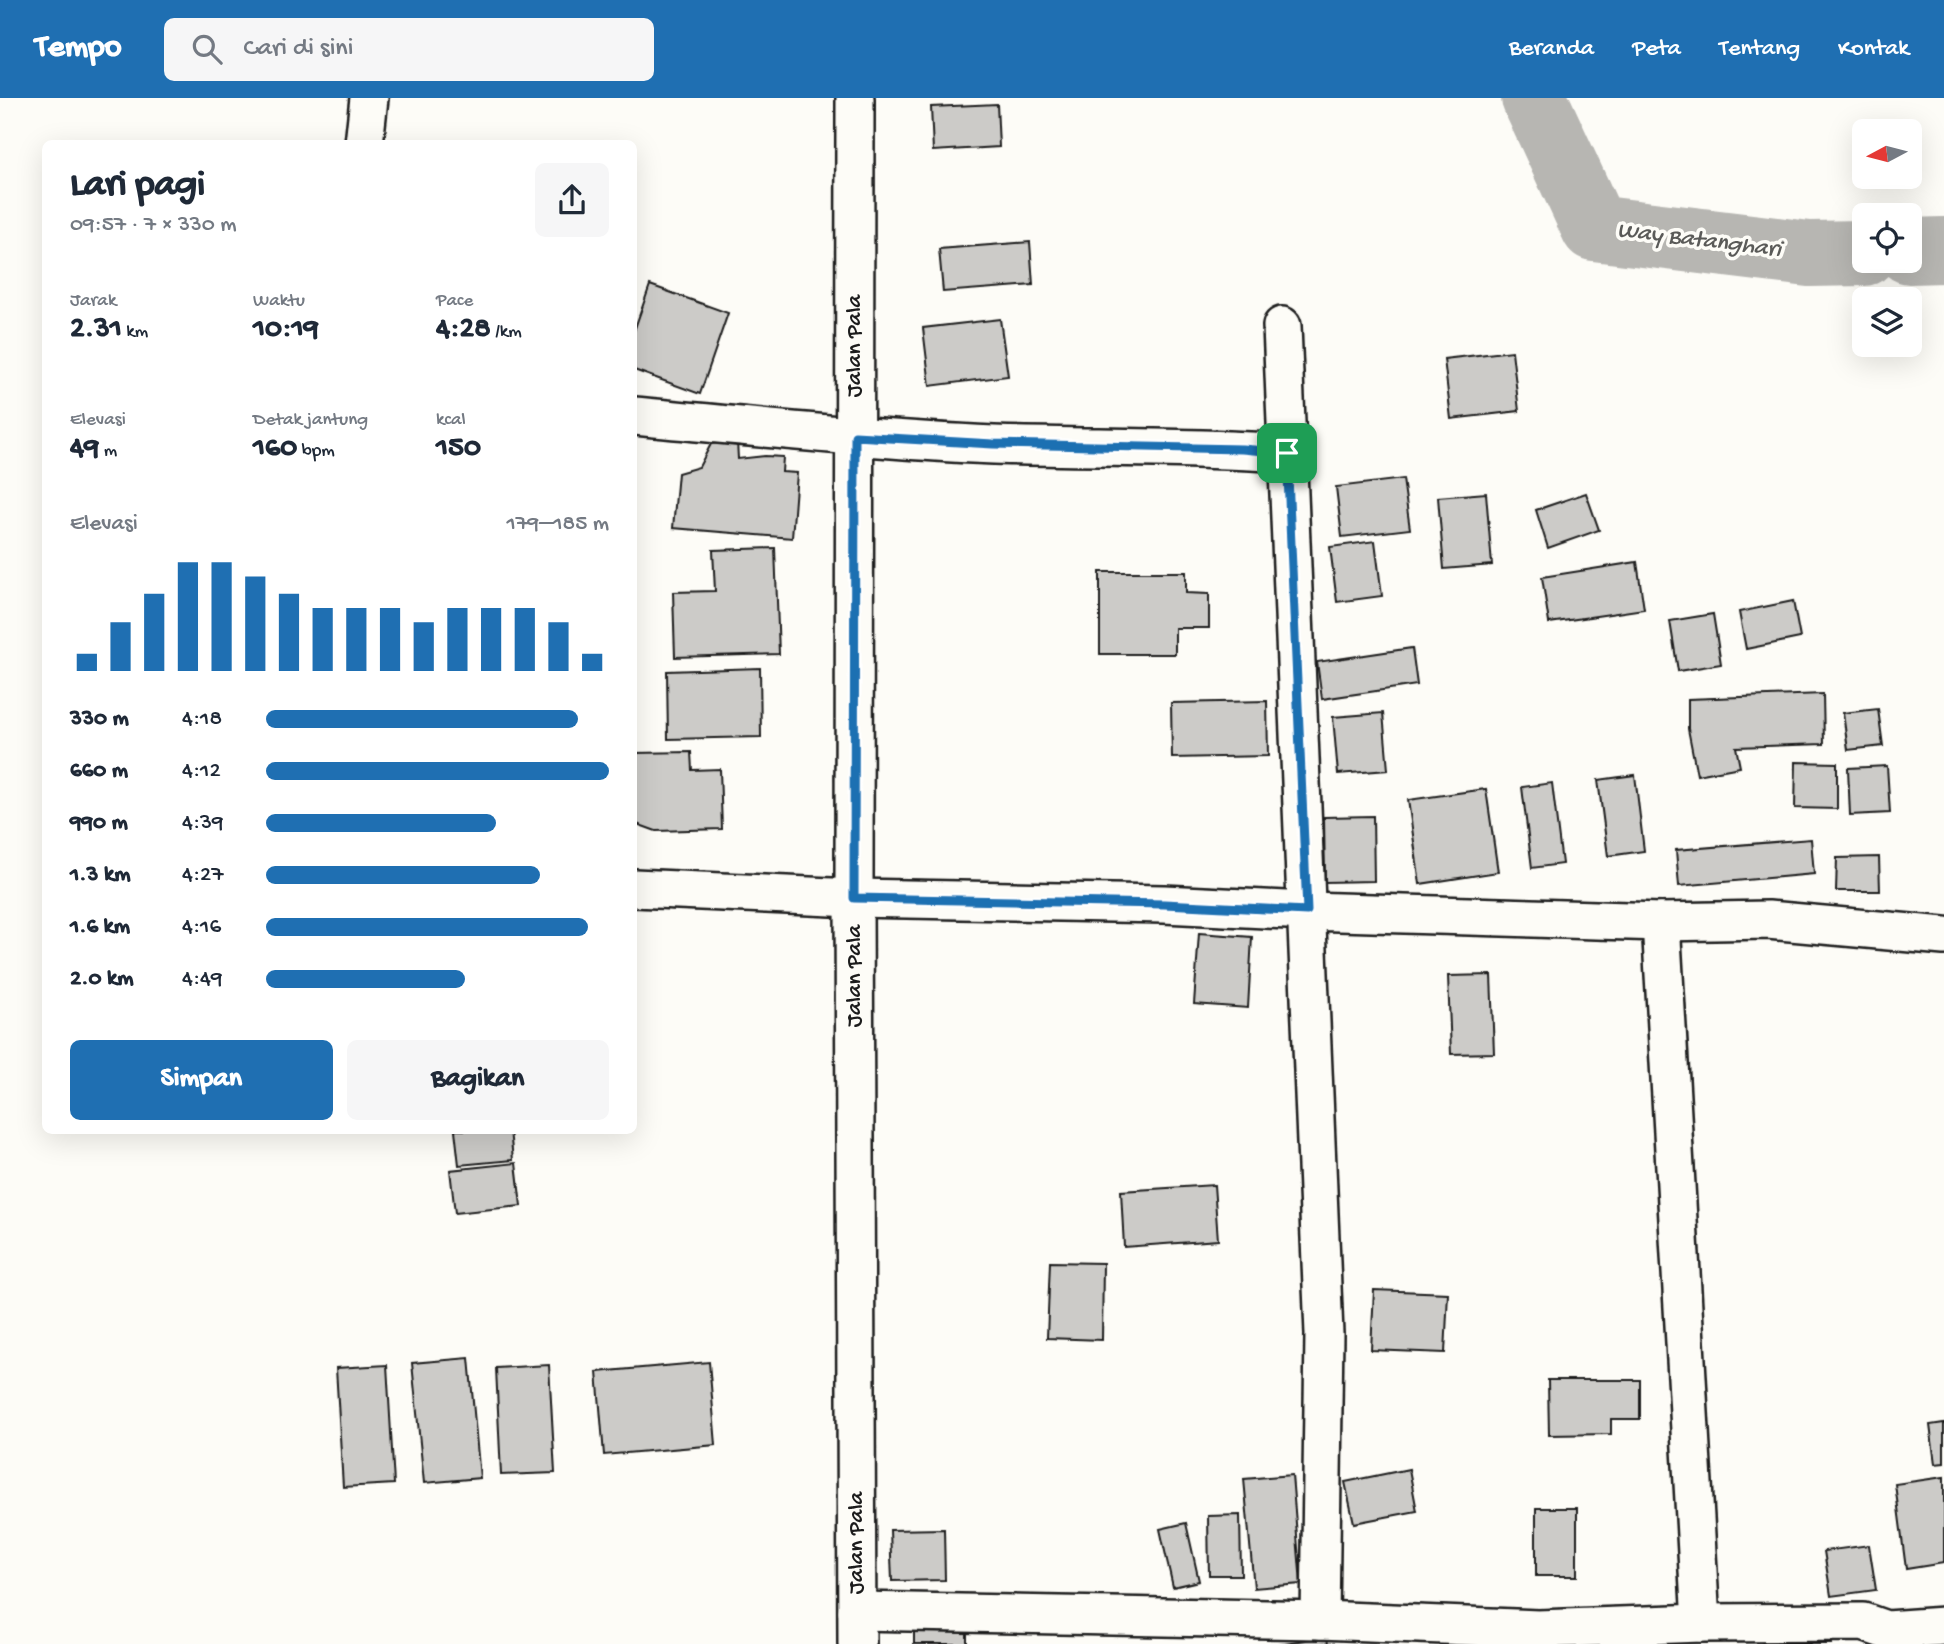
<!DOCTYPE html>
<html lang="id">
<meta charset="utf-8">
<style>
body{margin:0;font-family:"Gochi Hand",sans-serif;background:#f6f6f7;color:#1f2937;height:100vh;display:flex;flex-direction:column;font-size:26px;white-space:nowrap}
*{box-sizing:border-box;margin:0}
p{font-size:23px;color:#747a83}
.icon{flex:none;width:38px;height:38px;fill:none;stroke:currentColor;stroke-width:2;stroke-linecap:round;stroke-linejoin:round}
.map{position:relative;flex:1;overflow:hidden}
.sheet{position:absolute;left:42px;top:42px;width:595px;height:994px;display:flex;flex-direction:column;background:#fff;border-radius:10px;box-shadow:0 7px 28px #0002}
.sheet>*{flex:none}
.needle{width:46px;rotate:263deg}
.buttons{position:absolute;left:1852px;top:21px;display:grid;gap:14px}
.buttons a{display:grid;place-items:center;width:70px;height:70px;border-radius:10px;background:#fff;box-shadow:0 7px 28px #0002;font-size:35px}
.pin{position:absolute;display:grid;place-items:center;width:60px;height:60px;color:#fff;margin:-30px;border-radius:14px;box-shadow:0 4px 10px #0006}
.round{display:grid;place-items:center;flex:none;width:74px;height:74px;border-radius:10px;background:#f6f6f7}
.head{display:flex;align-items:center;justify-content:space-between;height:119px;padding:0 28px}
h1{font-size:38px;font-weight:800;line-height:52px}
.metrics{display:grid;grid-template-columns:repeat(3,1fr);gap:10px;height:119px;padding:7px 28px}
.metrics div{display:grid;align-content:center}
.metrics b{font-size:30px;font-weight:800}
.metrics small{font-size:19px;font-weight:400}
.metrics p{font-size:19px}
.chart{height:196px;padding:14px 28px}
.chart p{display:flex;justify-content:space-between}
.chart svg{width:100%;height:126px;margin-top:7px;stroke:#1f6fb2;stroke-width:6}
.cta{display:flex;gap:14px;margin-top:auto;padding:14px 28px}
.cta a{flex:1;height:80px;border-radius:10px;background:#1f6fb2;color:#fff;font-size:28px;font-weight:800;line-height:80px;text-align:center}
.cta a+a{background:#f6f6f7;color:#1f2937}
ul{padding:0 28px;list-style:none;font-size:23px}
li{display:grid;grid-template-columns:112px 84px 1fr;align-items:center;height:52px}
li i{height:18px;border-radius:9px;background:#1f6fb2}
header{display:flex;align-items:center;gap:42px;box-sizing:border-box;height:98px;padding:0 35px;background:#1f6fb2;color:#fff}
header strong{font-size:33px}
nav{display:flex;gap:38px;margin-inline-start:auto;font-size:24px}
.search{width:490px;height:63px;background:#f6f6f7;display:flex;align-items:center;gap:18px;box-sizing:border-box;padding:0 24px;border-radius:10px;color:#747a83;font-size:26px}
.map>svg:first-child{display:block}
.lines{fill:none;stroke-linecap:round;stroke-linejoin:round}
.river{stroke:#b7b6b2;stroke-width:66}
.building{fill:#cccbc8;stroke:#1c1c1c;stroke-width:2}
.minor-casing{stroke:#1c1c1c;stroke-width:42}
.minor{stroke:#fdfcf7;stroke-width:37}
.route-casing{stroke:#fff;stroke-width:14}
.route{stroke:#1f6fb2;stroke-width:9}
.labels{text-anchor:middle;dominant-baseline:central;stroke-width:7;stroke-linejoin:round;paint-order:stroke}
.street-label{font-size:23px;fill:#1c1c1c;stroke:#fdfcf7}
.water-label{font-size:24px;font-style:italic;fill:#5a5a58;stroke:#fdfcf7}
</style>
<header>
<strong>Tempo</strong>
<div class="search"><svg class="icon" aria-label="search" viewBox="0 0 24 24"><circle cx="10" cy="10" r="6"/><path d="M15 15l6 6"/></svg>Cari di sini</div>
<nav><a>Beranda</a><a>Peta</a><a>Tentang</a><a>Kontak</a></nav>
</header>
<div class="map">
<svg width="1944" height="1546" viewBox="0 0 1944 1546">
<rect width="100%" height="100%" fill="#fdfcf7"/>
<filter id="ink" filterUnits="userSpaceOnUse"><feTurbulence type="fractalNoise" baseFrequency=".0143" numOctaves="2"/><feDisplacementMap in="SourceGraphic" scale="14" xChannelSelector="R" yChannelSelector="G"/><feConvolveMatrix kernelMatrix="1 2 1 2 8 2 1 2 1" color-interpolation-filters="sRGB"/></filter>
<g filter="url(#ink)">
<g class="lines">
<!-- river -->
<g class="river">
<polyline points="1534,0 1594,130 1809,156 1864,155"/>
<polyline points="1909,153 1944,152"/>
</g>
</g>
<!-- building -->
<g class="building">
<polygon points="997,6 999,49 933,53 931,9"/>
<polygon points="1030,144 1033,187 943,194 939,151"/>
<polygon points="650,187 728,215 700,296 634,272 634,233"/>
<polygon points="1000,221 1008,278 930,288 923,230"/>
<polygon points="1512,253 1519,313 1451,321 1444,261"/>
<polygon points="737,343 738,361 765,358 783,359 782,374 797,375 792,440 673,430 678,375 699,369 711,346"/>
<polygon points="1403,381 1410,431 1342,439 1336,389"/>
<polygon points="1486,395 1492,467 1444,471 1438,399"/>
<polygon points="1586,395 1599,432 1548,450 1536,412"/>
<polygon points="1375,443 1382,498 1337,504 1330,449"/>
<polygon points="775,450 779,556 675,559 673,494 715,493 713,452"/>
<polygon points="1637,464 1644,511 1549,525 1542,479"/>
<polygon points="1100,474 1186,474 1186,495 1209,496 1209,530 1175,530 1175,556 1100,556"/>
<polygon points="1793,503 1800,540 1746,551 1739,514"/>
<polygon points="1713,516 1721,566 1678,573 1670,523"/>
<polygon points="1412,550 1417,587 1322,601 1317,564"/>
<polygon points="760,570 761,639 668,641 667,573"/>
<polygon points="1823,596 1824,646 1736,649 1740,669 1697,677 1688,631 1688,601"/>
<polygon points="1267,603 1268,658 1172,660 1171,605"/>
<polygon points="1878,611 1883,648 1848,652 1843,615"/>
<polygon points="1383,615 1388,672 1338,676 1333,619"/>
<polygon points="691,654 692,672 720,671 722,731 656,733 634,725 634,655"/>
<polygon points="1796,664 1837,665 1837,711 1795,710"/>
<polygon points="1887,668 1890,715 1850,717 1848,670"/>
<polygon points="1635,677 1644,753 1608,758 1598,682"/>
<polygon points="1552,685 1562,766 1532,770 1522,689"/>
<polygon points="1486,691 1498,774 1420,786 1408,702"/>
<polygon points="1373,718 1374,783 1325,784 1324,719"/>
<polygon points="1811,741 1814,776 1679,788 1676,752"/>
<polygon points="1879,759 1880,793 1836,793 1837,760"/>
<polygon points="1199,835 1252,839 1248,910 1194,906"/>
<polygon points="1491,877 1494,955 1451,956 1448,878"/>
<polygon points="455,1032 510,1032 513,1062 459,1067"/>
<polygon points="516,1065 521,1108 455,1115 450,1072"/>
<polygon points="1214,1087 1218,1142 1124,1149 1121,1093"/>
<polygon points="1050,1164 1103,1165 1102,1242 1047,1240"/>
<polygon points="1374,1192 1448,1195 1445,1255 1371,1252"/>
<polygon points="469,1260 480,1380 424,1385 412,1265"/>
<polygon points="709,1264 716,1347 604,1357 597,1274"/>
<polygon points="387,1267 394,1386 343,1389 336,1270"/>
<polygon points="549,1267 555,1375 501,1377 496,1270"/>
<polygon points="1548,1282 1640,1282 1640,1321 1611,1321 1611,1336 1549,1337"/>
<polygon points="1944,1325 1944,1365 1935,1366 1930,1327"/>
<polygon points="1409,1371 1417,1413 1354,1425 1345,1384"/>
<polygon points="1292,1377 1301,1486 1254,1490 1244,1381"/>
<polygon points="1944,1379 1944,1465 1906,1471 1895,1386"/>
<rect x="1536" y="1410" width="41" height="68"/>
<polygon points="1240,1417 1241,1477 1209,1477 1208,1418"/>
<polygon points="1186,1425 1199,1483 1173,1489 1160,1431"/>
<polygon points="944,1431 945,1482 892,1483 890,1432"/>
<polygon points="1869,1447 1876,1492 1831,1498 1824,1453"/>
<rect x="914" y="1519" width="53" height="27"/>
<polygon points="1830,1538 1831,1546 1761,1546"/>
<polygon points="1327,1539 1328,1546 1278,1546"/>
</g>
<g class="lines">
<!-- minor casing -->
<g class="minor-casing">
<g id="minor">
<polyline points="855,0 854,800 857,1546"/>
<polyline points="364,46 369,0"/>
<polyline points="1282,228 1324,1236 1320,1522"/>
<path d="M634 318C754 329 874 342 994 347 1092 350 1189 348 1287 355"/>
<polyline points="634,790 854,800 1164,806 1307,813 1661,824 1768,822 1944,838"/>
<polyline points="1661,824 1701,1525"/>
<polyline points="857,1513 1320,1522 1538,1531 1701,1525 1863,1524 1886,1532 1944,1528"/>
</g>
</g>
<!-- minor -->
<use href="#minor" class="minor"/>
</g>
</g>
<g class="lines" filter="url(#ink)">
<!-- route casing -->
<g class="route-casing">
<polygon id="route" points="855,338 993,346 1242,351 1287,355 1307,813 1164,806 854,800"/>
</g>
<!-- route -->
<use href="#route" class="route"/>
</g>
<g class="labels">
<!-- street labels -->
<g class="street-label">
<text transform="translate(855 248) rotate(-90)">Jalan Pala</text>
<text transform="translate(855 878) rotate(-90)">Jalan Pala</text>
<text transform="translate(857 1445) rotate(-90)">Jalan Pala</text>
</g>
<!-- water labels -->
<g class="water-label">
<text transform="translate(1699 143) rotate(7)">Way Batanghari</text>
</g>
</g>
</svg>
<div class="buttons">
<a><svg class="needle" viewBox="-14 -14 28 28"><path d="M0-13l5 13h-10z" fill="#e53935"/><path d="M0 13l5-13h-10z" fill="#747a83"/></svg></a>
<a><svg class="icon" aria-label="locate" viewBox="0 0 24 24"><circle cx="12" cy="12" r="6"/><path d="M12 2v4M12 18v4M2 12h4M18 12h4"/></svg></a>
<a><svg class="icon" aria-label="layers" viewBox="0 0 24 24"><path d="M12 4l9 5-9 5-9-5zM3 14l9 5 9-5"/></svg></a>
</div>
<div class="pin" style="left:1287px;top:355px;background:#1e9e55"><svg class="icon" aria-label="arrive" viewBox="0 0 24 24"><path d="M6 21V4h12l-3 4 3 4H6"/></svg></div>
<section class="sheet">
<div class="head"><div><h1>Lari pagi</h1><p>09:57 · 7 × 330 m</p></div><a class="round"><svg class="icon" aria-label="share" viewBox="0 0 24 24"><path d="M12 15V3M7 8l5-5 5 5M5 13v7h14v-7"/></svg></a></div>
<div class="metrics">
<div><p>Jarak</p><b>2.31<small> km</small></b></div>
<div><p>Waktu</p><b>10:19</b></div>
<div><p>Pace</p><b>4:28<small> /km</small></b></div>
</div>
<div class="metrics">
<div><p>Elevasi</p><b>49<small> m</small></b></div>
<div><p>Detak jantung</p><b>160<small> bpm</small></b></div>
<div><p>kcal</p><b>150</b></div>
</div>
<div class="chart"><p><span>Elevasi</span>179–185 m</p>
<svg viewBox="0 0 160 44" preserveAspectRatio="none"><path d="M5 44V38M15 44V27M25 44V17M35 44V6M45 44V6M55 44V11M65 44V17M75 44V22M85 44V22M95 44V22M105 44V27M115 44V22M125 44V22M135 44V22M145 44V27M155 44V38"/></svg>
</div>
<ul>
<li><b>330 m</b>4:18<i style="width:91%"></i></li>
<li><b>660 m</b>4:12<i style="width:100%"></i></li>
<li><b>990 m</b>4:39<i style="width:67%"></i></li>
<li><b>1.3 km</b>4:27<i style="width:80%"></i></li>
<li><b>1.6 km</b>4:16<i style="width:94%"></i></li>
<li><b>2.0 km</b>4:49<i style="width:58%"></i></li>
</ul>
<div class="cta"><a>Simpan</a><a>Bagikan</a></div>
</section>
</div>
